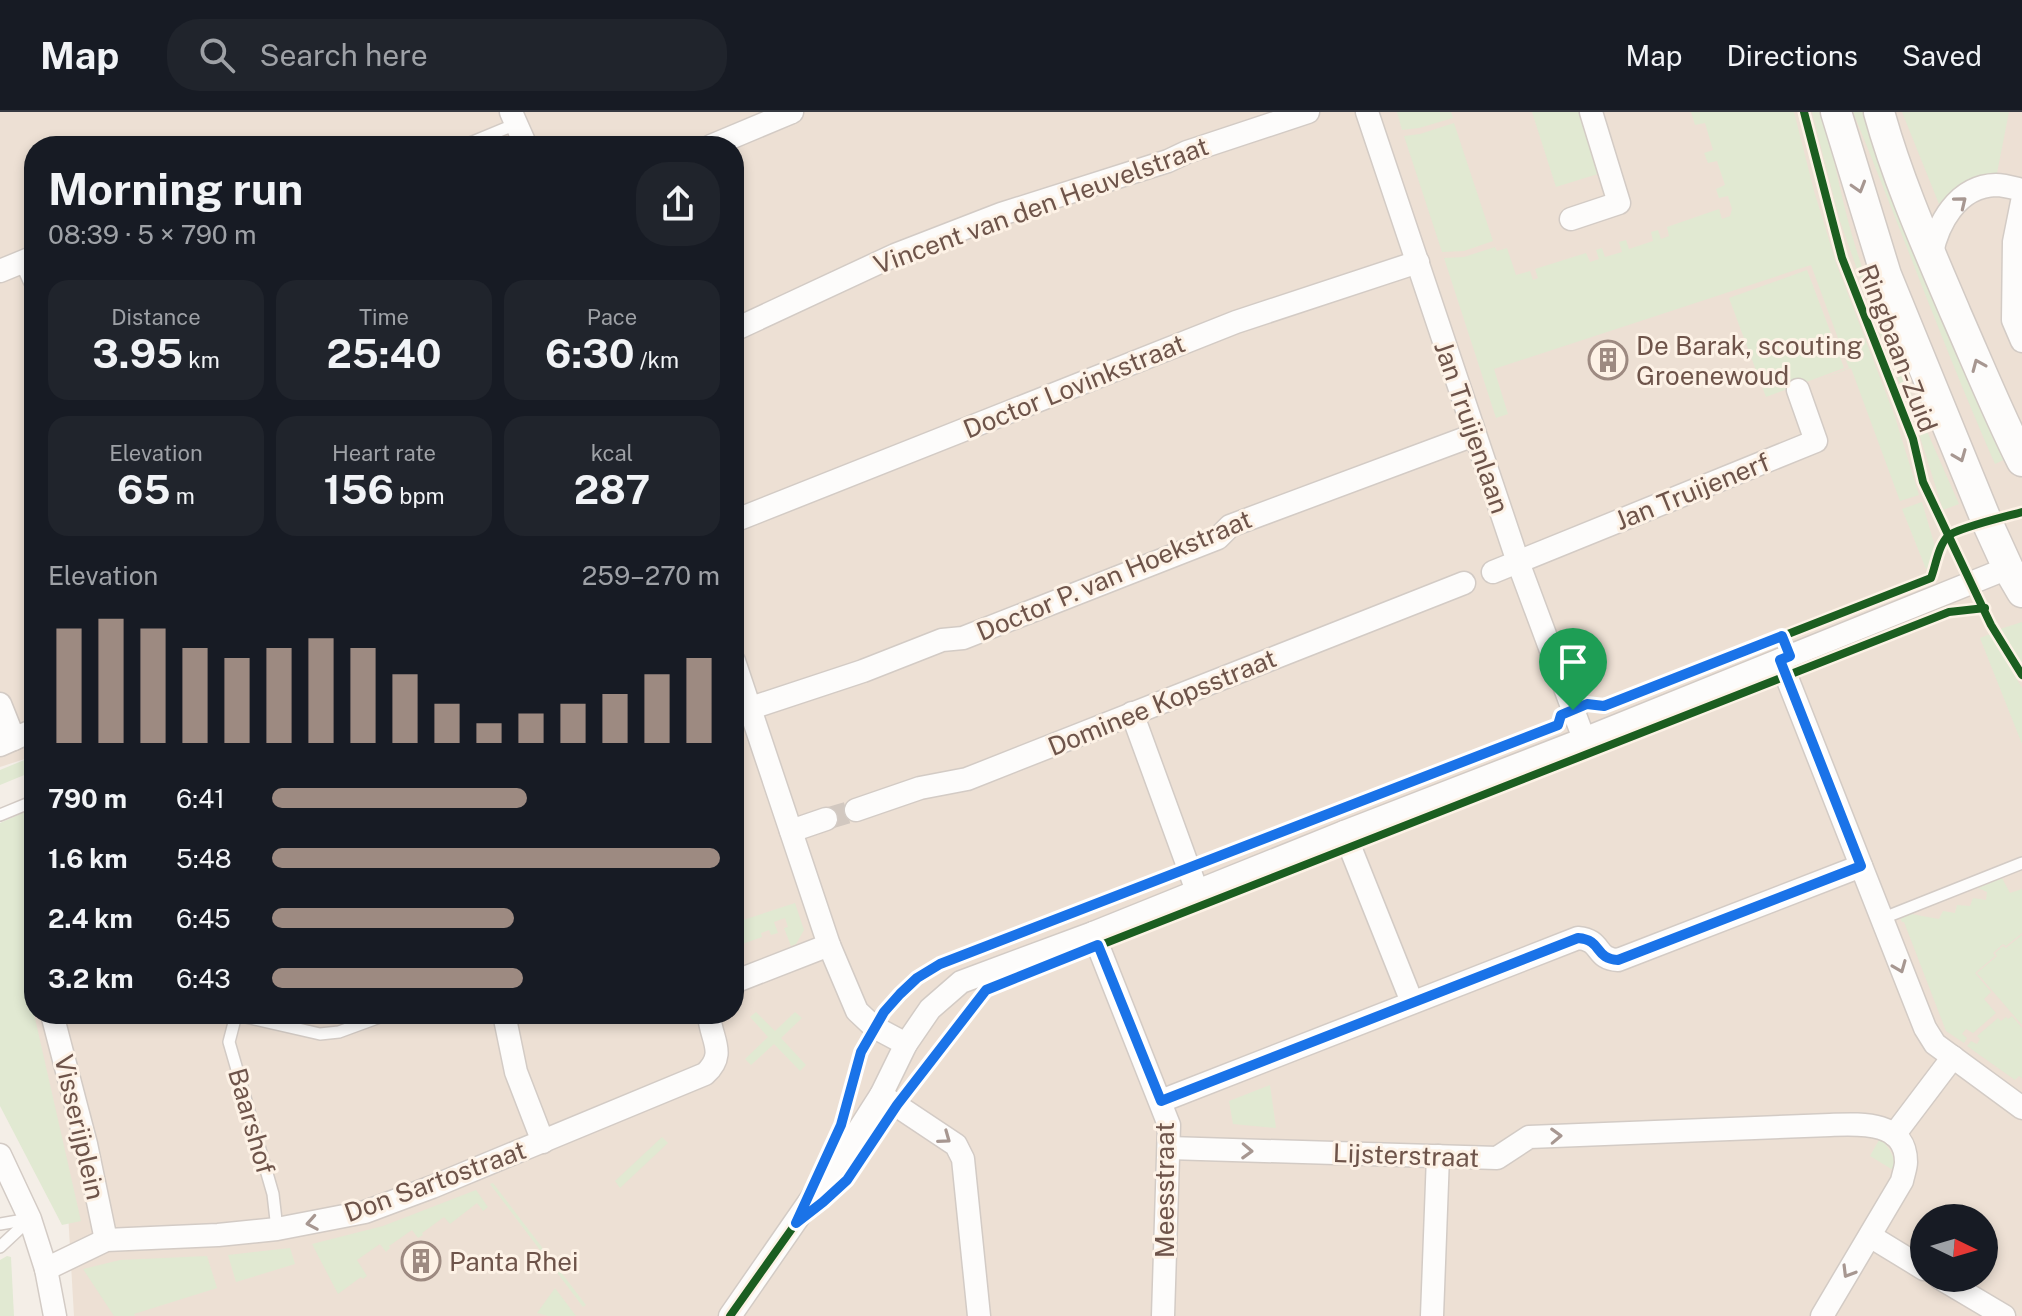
<!DOCTYPE html>
<meta charset="utf-8">
<style>
body{margin:0;font-family:"Public Sans",sans-serif;background:#20242c;color:#f1f3f6;height:100vh;display:flex;flex-direction:column;font-size:30px;white-space:nowrap}
*{box-sizing:border-box;margin:0}
p{font-size:26px;color:#9ea1a6}
.icon{flex:none;width:44px;height:44px;fill:none;stroke:currentColor;stroke-width:2;stroke-linecap:round;stroke-linejoin:round}
.map{position:relative;flex:1;overflow:hidden}
.panel{position:absolute;left:24px;top:24px;width:720px;height:888px;display:flex;flex-direction:column;background:#171b24;border-radius:32px;box-shadow:0 4px 12px #0003}
.panel>*{flex:none}
.needle{width:52px;rotate:95deg}
.tools{position:absolute;left:1910px;top:1092px;display:grid;gap:16px}
.tools a{display:grid;place-items:center;width:88px;height:88px;border-radius:50%;background:#171b24;box-shadow:0 4px 12px #0003;font-size:40px}
.pin{position:absolute;display:grid;place-items:center;width:68px;height:68px;color:#fff;margin:-82px -34px;border-radius:50% 50% 50% 0;rotate:-45deg;box-shadow:0 0 8px #0007}
.pin .icon{rotate:45deg}
.round{display:grid;place-items:center;flex:none;width:84px;height:84px;border-radius:32px;background:#20242c}
.overview{display:flex;align-items:center;justify-content:space-between;height:136px;padding:0 24px}
h1{font-size:44px;font-weight:700;line-height:60px}
.metrics{display:grid;grid-template-columns:repeat(3,1fr);gap:12px;height:136px;padding:8px 24px}
.metrics div{display:grid;align-content:center;border-radius:20px;background:#20242c;text-align:center}
.metrics b{font-size:40px;font-weight:700}
.metrics small{font-size:22px;font-weight:400}
.metrics p{font-size:22px}
.chart{height:224px;padding:16px 24px}
.chart p{display:flex;justify-content:space-between}
.chart svg{width:100%;height:144px;margin-top:8px;stroke:#9d8a81;stroke-width:6}
ul{padding:0 24px;list-style:none;font-size:26px}
li{display:grid;grid-template-columns:128px 96px 1fr;align-items:center;height:60px}
li i{height:20px;border-radius:10px;background:#9d8a81}
header{display:flex;align-items:center;gap:48px;box-sizing:border-box;height:112px;padding:0 40px;background:#171b24;border-bottom:2px solid #363941}
header strong{font-size:38px}
nav{display:flex;gap:44px;margin-inline-start:auto;font-size:28px}
.search{width:560px;height:72px;background:#20242c;display:flex;align-items:center;gap:20px;box-sizing:border-box;padding:0 28px;border-radius:32px;color:#9ea1a6;font-size:30px}
.map>svg:first-child{display:block}
.residential{fill:#ede0d4;fill-rule:evenodd}
.green{fill:#e1e9d2}
.lines{fill:none;stroke-linecap:round;stroke-linejoin:round}
.street-tunnel{stroke:#d2c8c0;stroke-width:22;stroke-dasharray:22 11;stroke-linecap:butt}
.lane-casing{stroke:#d3cbc5;stroke-width:14}
.street-casing{stroke:#d3cbc5;stroke-width:25}
.secondary-casing{stroke:#d2cac4;stroke-width:33}
.lane{stroke:#fdfcfb;stroke-width:11}
.street{stroke:#fdfcfb;stroke-width:22}
.secondary{stroke:#fdfcfb;stroke-width:30}
.cycleway-casing{stroke:#fdf2e6;stroke-width:13}
.cycleway{stroke:#1b5e20;stroke-width:8}
.oneway{stroke:#a79791}
.route-casing{stroke:#fff;stroke-width:16}
.route{stroke:#1a73e8;stroke-width:10}
.labels{text-anchor:middle;dominant-baseline:central;stroke-width:6;stroke-linejoin:round;paint-order:stroke}
.street-label{font-size:26px;fill:#6e544a;stroke:#fdf2e6}
.poi-label{font-size:26px;fill:#6e544a;stroke:#fdf2e6;text-anchor:start}
</style>
<header>
<strong>Map</strong>
<div class="search"><svg class="icon" aria-label="search" viewBox="0 0 24 24"><circle cx="10" cy="10" r="6"/><path d="M15 15l6 6"/></svg>Search here</div>
<nav><a>Map</a><a>Directions</a><a>Saved</a></nav>
</header>
<div class="map">
<svg width="2022" height="1204" viewBox="0 0 2022 1204">
<rect width="100%" height="100%" fill="#f4eee7"/>
<!-- residential -->
<path class="residential" d="M0 0H2022V1204H74L68 1101 23 896 34 847V902H734V34H34V644L0 655ZM1924 1106H1984V1166H1924Z"/>
<!-- green -->
<g class="green">
<polygon points="1397,0 1451,0 1453,6 1419,16 1402,18"/>
<polygon points="1532,0 1582,0 1601,61 1556,75"/>
<polygon points="1691,0 1794,0 1814,79 1836,151 1895,305 1919,383 1900,389 1851,256 1818,268 1849,256 1811,153 1494,257 1508,302 1496,306 1444,146 1464,145 1495,135 1497,139 1507,136 1516,163 1530,159 1533,168 1538,166 1535,157 1586,141 1590,150 1599,147 1596,138 1602,136 1605,145 1622,140 1619,130 1626,128 1629,137 1653,129 1651,120 1658,118 1661,127 1669,124 1667,115 1719,97 1722,107 1730,104 1732,97 1728,84 1719,86 1716,77 1725,73 1717,49 1708,51 1704,41 1713,38 1705,11 1695,13"/>
<path d="M1812 0H1824C1834 48 1843 96 1858 143 1886 228 1923 310 1959 392L1943 398 1915 309 1877 214 1840 109Z"/>
<path d="M1853 0H1871L2008 346 1995 352C1944 236 1901 117 1853 0Z"/>
<polygon points="1902,0 2009,0 1997,61 1977,66 1954,79 1939,92"/>
<polygon points="1454,11 1493,129 1464,139 1442,140 1404,24 1420,22"/>
<polygon points="1807,158 1844,256 1766,285 1729,186"/>
<polygon points="1922,390 1938,445 1935,451 1926,457 1902,397"/>
<polygon points="2022,510 2022,554 2000,517"/>
<polygon points="1990,522 2022,576 2022,632 1980,526"/>
<polygon points="34,644 34,659 0,673 0,658"/>
<polygon points="34,696 34,902 81,1109 62,1113 0,994 0,711"/>
<polygon points="2002,766 2010,781 2022,777 2022,821 2006,834 2003,832 1993,841 1995,844 1975,861 1991,880 1984,887 1996,901 1973,921 1966,917 1962,922 1967,926 1964,931 1946,919 1904,810 1902,810 1900,806 1911,802 1939,807 1943,799 1955,801 1957,793 1970,794 1973,786 1986,788 1987,780 1978,776"/>
<polygon points="795,791 804,818 796,832 791,834 784,816 788,815 785,806 774,810 778,821 771,823 769,818 761,821 762,825 734,835 734,822 736,821 734,811"/>
<polygon points="2022,823 2022,913 1977,861 1997,844 1995,841 2003,834 2006,836"/>
<polygon points="756,900 775,919 795,900 802,906 781,926 806,953 800,959 774,932 751,953 745,947 768,925 750,905"/>
<polygon points="2012,904 2022,916 2022,966 2019,964 2015,968 1967,934 1971,929 1977,932 1980,927 1977,924 1998,906 2001,909 2006,905 2008,907"/>
<polygon points="1270,973 1276,1016 1233,1012 1229,989"/>
<polygon points="662,1025 668,1031 620,1076 615,1069"/>
<path d="M1879 1028H1882C1890 1037 1895 1045 1895 1057L1893 1058 1870 1044Z"/>
<polygon points="493,1071 586,1193 583,1195 490,1072"/>
<polygon points="476,1078 488,1095 483,1099 477,1091 450,1112 444,1105 422,1121 423,1123 418,1126 412,1118 389,1134 390,1136 386,1140 380,1132 357,1148 367,1164 363,1167 361,1165 338,1182 312,1132 383,1114"/>
<polygon points="290,1136 295,1152 236,1170 228,1143"/>
<polygon points="7,1144 11,1145 14,1204 0,1204 0,1148"/>
<polygon points="207,1144 217,1176 134,1202 135,1204 114,1204 83,1157 120,1148"/>
<polygon points="555,1176 576,1204 548,1204 537,1201"/>
</g>
<g class="lines">
<!-- street-tunnel -->
<polyline class="street-tunnel" points="826,707 856,698"/>
<!-- lane casing -->
<g class="lane-casing">
<g id="lane">
<polyline points="472,34 470,31 516,12"/>
<polyline points="0,703 34,689"/>
<polyline points="1881,807 2022,751"/>
<polyline points="233,902 320,922 339,920 388,902"/>
<polyline points="236,903 229,930 273,1082 277,1117"/>
<polyline points="0,1112 29,1107"/>
<polyline points="0,1135 30,1107"/>
</g>
</g>
<!-- street casing -->
<g class="street-casing">
<g id="street">
<polyline points="511,0 526,34"/>
<polyline points="1367,0 1518,450 1584,627"/>
<polyline points="711,34 792,0"/>
<polyline points="2022,90 2014,130 2013,208 2022,229"/>
<polyline points="1571,107 1619,91 1591,0"/>
<path d="M1931 145C1937 112 1957 74 1996 73 2004 73 2014 76 2022 78"/>
<polyline points="26,149 34,167"/>
<polyline points="0,159 34,145"/>
<polyline points="734,218 895,143 1001,102 1168,49 1187,40 1308,0"/>
<polyline points="734,409 1236,210 1418,150"/>
<polyline points="1493,460 1816,329 1798,278"/>
<polyline points="1780,548 1925,916 1935,932 2022,996"/>
<polyline points="734,549 829,833 857,899 874,915 906,932"/>
<polyline points="0,592 14,627"/>
<polyline points="751,596 863,559 942,528 963,526 1218,426 1230,414 1474,323"/>
<polyline points="1132,601 1197,779"/>
<polyline points="0,633 34,618"/>
<polyline points="856,698 920,676 967,667 1464,471"/>
<polyline points="791,719 826,707"/>
<polyline points="1344,720 1412,890"/>
<polyline points="1093,821 1169,1013 1163,1204"/>
<polyline points="734,870 829,833"/>
<polyline points="52,902 86,1032 106,1128"/>
<polyline points="504,902 516,960 543,1030"/>
<polyline points="881,983 956,1033 963,1047 979,1204"/>
<path d="M1161 989 1578 826C1603 828 1594 847 1618 848L1861 754"/>
<polyline points="1894,1023 1953,945"/>
<path d="M1169 1036 1497 1046 1529 1025 1830 1013C1858 1012 1906 1008 1906 1050 1906 1056 1903 1063 1902 1069L1822 1204"/>
<polyline points="0,1043 30,1107 46,1157 55,1204"/>
<polyline points="1870,1124 1924,1157"/>
<path d="M46 1157 106 1128 218 1123 277 1117 365 1100 432 1075 705 962C728 941 710 927 709 902"/>
<polyline points="1940,1166 2004,1204"/>
<polyline points="730,1204 858,1019 881,983 906,932 930,897 961,870 1093,821 1344,720 1584,627 2008,456"/>
<polyline points="1432,1204 1438,1044"/>
</g>
</g>
<!-- secondary casing -->
<g class="secondary-casing">
<g id="secondary">
<polyline points="1836,0 1886,163 1987,410 2008,456 2022,480"/>
<path d="M1879 0C1898 69 1928 136 1956 202 1978 252 1998 301 2022 349"/>
</g>
</g>
<!-- lane -->
<use href="#lane" class="lane"/>
<!-- street -->
<use href="#street" class="street"/>
<!-- secondary -->
<use href="#secondary" class="secondary"/>
<!-- cycleway casing -->
<g class="cycleway-casing">
<g id="cycleway">
<polyline points="1804,0 1842,146 1913,327 1923,370 1991,513 2022,563"/>
<polyline points="799,1108 823,1090 847,1068 897,993 986,878 1949,500 1985,496"/>
<path d="M730 1204 796 1111 841 1013 861 940 874 915 884 900 900 882 917 866 940 852 1558 613 1561 603 1587 592 1604 594 1931 466C1936 453 1938 434 1948 424 1957 416 2008 404 2022 400"/>
</g>
</g>
<!-- cycleway -->
<use href="#cycleway" class="cycleway"/>
</g>
<!-- one-way arrows -->
<defs><path id="oneway-chevron" d="M-2-3.5L2.5 0L-2 3.5" fill="none" stroke-width="1.6" stroke-linecap="round" stroke-linejoin="round" transform="scale(2)"/></defs>
<g class="oneway">
<use href="#oneway-chevron" transform="translate(1859 75) rotate(73)"/>
<use href="#oneway-chevron" transform="translate(1961 90) rotate(-39)"/>
<use href="#oneway-chevron" transform="translate(1978 253) rotate(-113)"/>
<use href="#oneway-chevron" transform="translate(1960 344) rotate(68)"/>
<use href="#oneway-chevron" transform="translate(1900 855) rotate(68)"/>
<use href="#oneway-chevron" transform="translate(1556 1024) rotate(-2)"/>
<use href="#oneway-chevron" transform="translate(945 1026) rotate(36)"/>
<use href="#oneway-chevron" transform="translate(1247 1039) rotate(2)"/>
<use href="#oneway-chevron" transform="translate(312 1111) rotate(170)"/>
<use href="#oneway-chevron" transform="translate(1848 1160) rotate(121)"/>
</g>
<g class="lines">
<!-- route casing -->
<g class="route-casing">
<path id="route" d="M1782 524 1790 544 1780 548 1861 754 1618 848C1594 847 1603 828 1578 826L1161 989 1098 833 986 878 897 993 847 1068 823 1090 796 1111 841 1013 861 940 884 900 900 882 917 866 940 852 1558 613 1561 603 1587 592 1604 594Z"/>
</g>
<!-- route -->
<use href="#route" class="route"/>
</g>
<!-- icons -->
<defs>
<g id="building-ring" transform="scale(2)"><circle r="9.5" fill="#fdf2e6" stroke="#9d8a81" stroke-width="1.5"/><path d="M-4-6H4V6H1V3H-1V6H-4ZM-2.5-4.3h1.7v1.8h-1.7ZM.8-4.3h1.7v1.8H.8ZM-2.5-1h1.7V.8h-1.7ZM.8-1h1.7V.8H.8Z" fill="#9d8a81"/></g>
</defs>
<g fill-rule="evenodd">
<use href="#building-ring" x="1608" y="248"/>
<use href="#building-ring" x="421" y="1149"/>
</g>
<g class="labels">
<!-- street labels -->
<g class="street-label">
<text transform="translate(1041 93) rotate(-20)">Vincent van den Heuvelstraat</text>
<text transform="translate(1898 236) rotate(69)">Ringbaan-Zuid</text>
<text transform="translate(1074 274) rotate(-22)">Doctor Lovinkstraat</text>
<text transform="translate(1472 315) rotate(71)">Jan Truijenlaan</text>
<text transform="translate(1692 379) rotate(-22)">Jan Truijenerf</text>
<text transform="translate(1114 463) rotate(-23)">Doctor P. van Hoekstraat</text>
<text transform="translate(1162 590) rotate(-22)">Dominee Kopsstraat</text>
<text transform="translate(252 1009) rotate(74)">Baarshof</text>
<text transform="translate(80 1015) rotate(77)">Visserijplein</text>
<text transform="translate(1406 1043) rotate(2)">Lijsterstraat</text>
<text transform="translate(435 1069) rotate(-20)">Don Sartostraat</text>
<text transform="translate(1164 1078) rotate(-90)">Meesstraat</text>
</g>
<!-- poi labels -->
<g class="poi-label">
<text x="1636" y="233">De Barak, scouting<tspan x="1636" dy="30">Groenewoud</tspan></text>
<text x="449" y="1149">Panta Rhei</text>
</g>
</g>
</svg>
<div class="tools">
<a><svg class="needle" viewBox="-14 -14 28 28"><path d="M0-13l5 13h-10z" fill="#e53935"/><path d="M0 13l5-13h-10z" fill="#9ea1a6"/></svg></a>
</div>
<div class="pin" style="left:1573px;top:598px;background:#1e9e55"><svg class="icon" aria-label="arrive" viewBox="0 0 24 24"><path d="M6 21V4h12l-3 4 3 4H6"/></svg></div>
<section class="panel">
<div class="overview"><div><h1>Morning run</h1><p>08:39 · 5 × 790 m</p></div><a class="round"><svg class="icon" aria-label="share" viewBox="0 0 24 24"><path d="M12 15V3M7 8l5-5 5 5M5 13v7h14v-7"/></svg></a></div>
<div class="metrics">
<div><p>Distance</p><b>3.95<small> km</small></b></div>
<div><p>Time</p><b>25:40</b></div>
<div><p>Pace</p><b>6:30<small> /km</small></b></div>
</div>
<div class="metrics">
<div><p>Elevation</p><b>65<small> m</small></b></div>
<div><p>Heart rate</p><b>156<small> bpm</small></b></div>
<div><p>kcal</p><b>287</b></div>
</div>
<div class="chart"><p><span>Elevation</span>259–270 m</p>
<svg viewBox="0 0 160 44" preserveAspectRatio="none"><path d="M5 44V9M15 44V6M25 44V9M35 44V15M45 44V18M55 44V15M65 44V12M75 44V15M85 44V23M95 44V32M105 44V38M115 44V35M125 44V32M135 44V29M145 44V23M155 44V18"/></svg>
</div>
<ul>
<li><b>790 m</b>6:41<i style="width:57%"></i></li>
<li><b>1.6 km</b>5:48<i style="width:100%"></i></li>
<li><b>2.4 km</b>6:45<i style="width:54%"></i></li>
<li><b>3.2 km</b>6:43<i style="width:56%"></i></li>
</ul>
</section>
</div>
